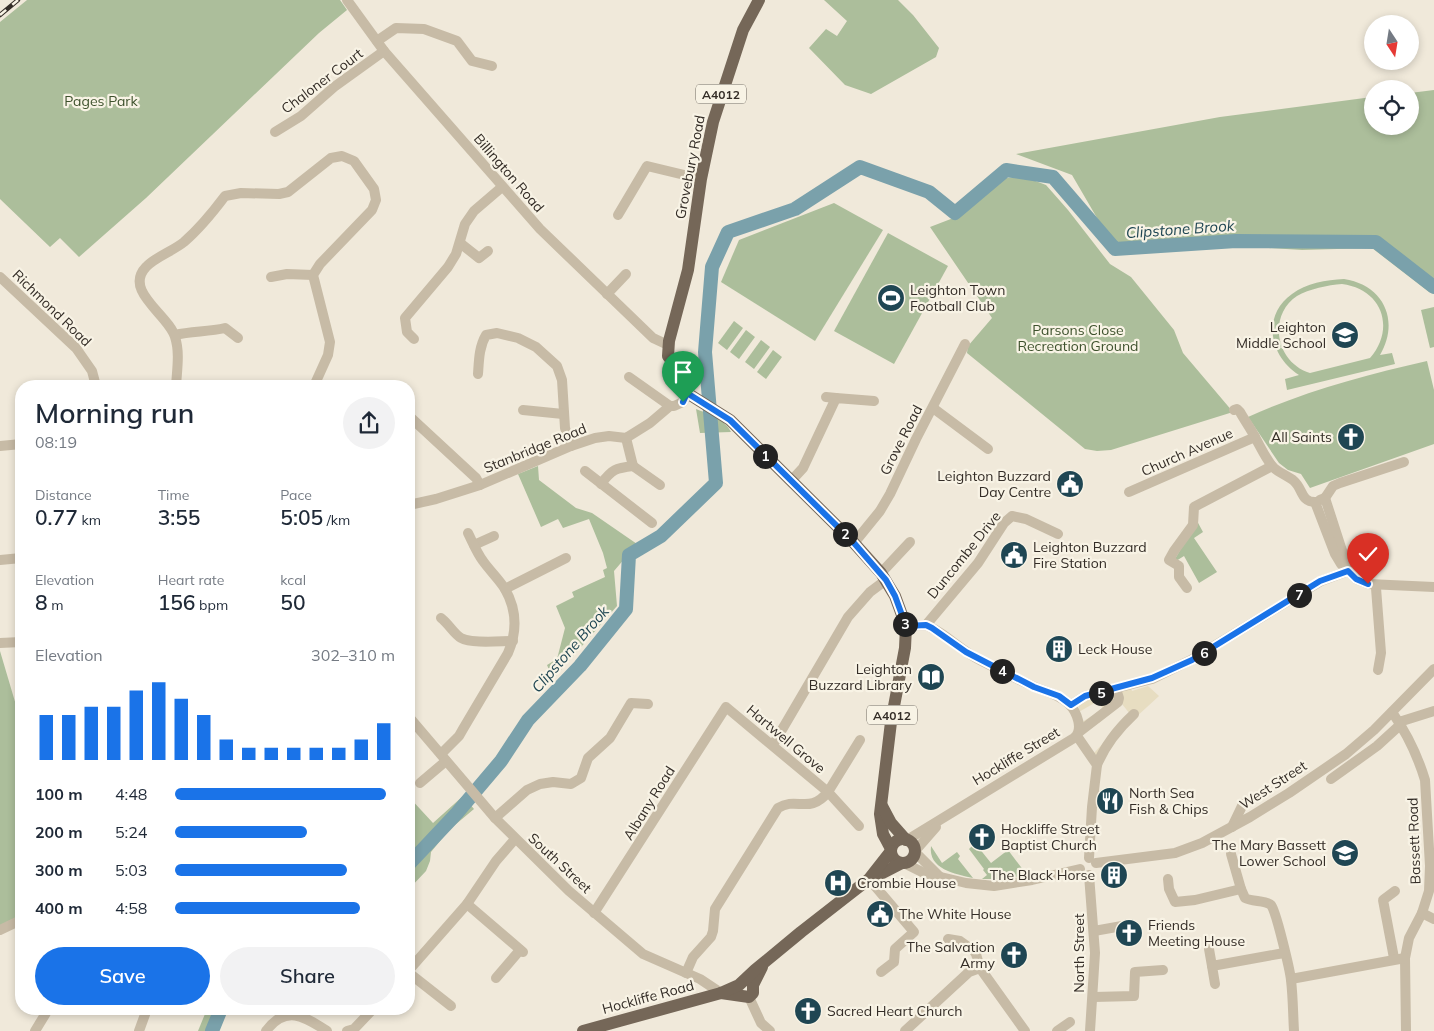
<!DOCTYPE html>
<meta charset="utf-8">
<style>
body{margin:0;font-family:Mulish,sans-serif;background:#f2f2f3;color:#1f2937;height:100vh;display:flex;flex-direction:column;font-size:19px;white-space:nowrap}
*{box-sizing:border-box;margin:0}
p{font-size:16px;color:#747a83}
.icon{flex:none;width:28px;height:28px;fill:none;stroke:currentColor;stroke-width:2;stroke-linecap:round;stroke-linejoin:round}
.map{position:relative;flex:1;overflow:hidden}
.panel{position:absolute;left:15px;top:380px;width:400px;height:635px;display:flex;flex-direction:column;background:#fff;border-radius:20px;box-shadow:0 2px 8px #0003}
.panel>*{flex:none}
.needle{width:32px;rotate:168deg}
.fabs{position:absolute;left:1364px;top:15px;display:grid;gap:10px}
.fabs a{display:grid;place-items:center;width:55px;height:55px;border-radius:50%;background:#fff;box-shadow:0 2px 8px #0003;font-size:25px}
.pin{position:absolute;display:grid;place-items:center;width:42px;height:42px;color:#fff;margin:-51px -21px;border-radius:50% 50% 50% 0;rotate:-45deg;box-shadow:0 0 5px #0007}
.pin .icon{rotate:45deg}
.km{position:absolute;width:25px;height:25px;margin:-12px;border-radius:50%;background:#222;color:#fff;font-size:14px;line-height:25px;text-align:center}
.round{display:grid;place-items:center;flex:none;width:52px;height:52px;border-radius:26px;background:#f2f2f3}
.head{display:flex;align-items:center;justify-content:space-between;height:85px;padding:0 20px}
h1{font-size:28px;font-weight:600;line-height:38px}
.stats{display:grid;grid-template-columns:repeat(3,1fr);gap:8px;height:85px;padding:5px 20px}
.stats div{display:grid;align-content:center}
.stats b{font-size:21px;font-weight:600}
.stats small{font-size:14px;font-weight:400}
.stats p{font-size:14px}
.chart{height:140px;padding:10px 20px}
.chart p{display:flex;justify-content:space-between}
.chart svg{width:100%;height:90px;margin-top:5px;stroke:#1a73e8;stroke-width:6}
.button{display:flex;gap:10px;margin-top:auto;padding:10px 20px}
.button a{flex:1;height:58px;border-radius:30px;background:#1a73e8;color:#fff;font-size:20px;font-weight:600;line-height:58px;text-align:center}
.button a+a{background:#f2f2f3;color:#1f2937}
ul{padding:0 20px;list-style:none;font-size:16px}
li{display:grid;grid-template-columns:80px 60px 1fr;align-items:center;height:38px}
li i{height:12px;border-radius:6px;background:#1a73e8}
.map>svg:first-child{display:block}
.green{fill:#acbe9b;fill-rule:evenodd}
.plaza{fill:#e7ddc1}
.lines{fill:none;stroke-linecap:round;stroke-linejoin:round}
.river{stroke:#7aa1ab;stroke-width:14}
.minor{stroke:#c7bba6;stroke-width:10}
.major{stroke:#756758;stroke-width:12}
.rail-casing{stroke:#342d27;stroke-width:4.5}
.rail{stroke:#f8f3e5;stroke-width:2.5;stroke-dasharray:8;stroke-linecap:butt}
.route-casing{stroke:#fff;stroke-width:10}
.route{stroke:#1a73e8;stroke-width:6}
.labels{text-anchor:middle;dominant-baseline:central;stroke-width:4.5;stroke-linejoin:round;paint-order:stroke}
.shield{fill:#f8f3e5;stroke:#6f6860;stroke-width:1}
.shield-label{font-size:12px;font-weight:bold;fill:#342d27}
.street-label{font-size:14px;fill:#342d27;stroke:#f8f3e5}
.park-label{font-size:14px;fill:#3d512c;stroke:#f8f3e5}
.poi-label{font-size:14px;fill:#342d27;stroke:#f8f3e5;text-anchor:start}
.water-label{font-size:15px;font-style:italic;fill:#1f4653;stroke:#f8f3e5}
</style>
<div class="map">
<svg width="1434" height="1031" viewBox="0 0 1434 1031">
<rect width="100%" height="100%" fill="#f0e9da"/>
<!-- green -->
<g class="green">
<polygon points="27,0 340,0 347,10 319,33 146,198 79,257 60,238 50,247 0,199 0,22"/>
<polygon points="824,0 898,0 913,15 939,48 936,57 871,94 845,85 809,48 826,29 837,36 847,21"/>
<polygon points="1434,90 1434,294 1429,292 1372,248 1302,250 1237,246 1118,254 1072,175 1016,154 1220,117 1372,97 1372,126 1410,126 1410,93"/>
<polygon points="1025,177 1046,185 1068,210 1110,264 1131,277 1174,330 1183,353 1233,412 1111,450 1097,451 1085,449 967,353 968,346 992,318 930,227 956,217 1004,178"/>
<polygon points="834,203 883,230 815,341 721,282 739,240"/>
<polygon points="888,233 948,266 894,364 834,331"/>
<path d="M1344 279C1384 285 1400 321 1380 355L1392 353 1395 364 1287 390 1285 379 1299 375C1270 357 1261 316 1292 294 1306 283 1326 280 1344 279ZM1342 284C1382 289 1396 328 1370 358L1310 373C1276 363 1267 316 1297 296 1309 289 1328 285 1342 284Z"/>
<polygon points="1434,307 1434,347 1430,348 1421,310"/>
<polygon points="734,321 743,328 727,350 718,343"/>
<polygon points="746,330 755,337 739,359 730,352"/>
<polygon points="761,340 770,347 754,369 745,362"/>
<polygon points="773,350 782,357 766,379 757,372"/>
<path d="M1427 361 1434 390V444L1310 488 1301 474 1288 470 1279 463 1248 417C1306 391 1365 375 1427 361Z"/>
<path d="M696 409C709 414 725 419 731 432L700 433Z"/>
<polygon points="538,466 539,480 576,508 592,513 637,544 614,571 617,606 553,679 547,665 557,659 565,628 556,606 574,597 572,592 605,577 603,570 607,568 603,553 589,519 563,528 558,519 541,527 518,474"/>
<polygon points="1197,521 1203,532 1194,538 1217,572 1199,583 1184,556 1176,561 1175,559"/>
<polygon points="0,651 21,722 21,748 19,749 21,757 21,914 0,928"/>
<polygon points="463,796 474,809 449,830 431,852 430,861 426,871 409,889 409,797 433,823"/>
<polygon points="975,843 991,863 1008,850 1027,875 1003,879 982,879 987,875 983,870 984,869 969,849"/>
<path d="M931 846 942 863 957 852 960 856 958 859 973 878C955 874 928 869 931 846Z"/>
<polygon points="207,1009 227,1009 217,1031 198,1031"/>
</g>
<!-- plaza -->
<polygon class="plaza" points="1148,686 1159,696 1135,718 1098,756 1094,753 1130,714 1122,704 1099,723 1082,722 1103,709 1098,701 1077,713 1079,706 1086,700 1094,700 1121,694 1121,691 1131,688 1132,691"/>
<g class="lines">
<!-- river -->
<g class="river">
<polyline points="409,864 457,813 501,761 528,720 580,666 626,609 629,555 661,536 716,483 705,352 712,267 728,232 795,209 860,167 929,192 955,213 1006,170 1053,177 1115,249 1236,241 1376,242 1434,287"/>
<polyline points="212,1031 221,1009"/>
</g>
<!-- minor -->
<g class="minor">
<polyline points="347,0 384,51 540,229 653,338 668,345"/>
<polyline points="377,41 396,28 424,29 457,41 472,61 492,66"/>
<polyline points="275,132 301,116 334,87 384,51"/>
<polyline points="618,215 647,166 701,179"/>
<polyline points="460,243 479,258 488,251"/>
<polyline points="0,277 76,348 92,371 96,386"/>
<polyline points="271,277 287,274 313,275"/>
<polyline points="607,294 626,274"/>
<path d="M175 335C192 331 208 332 225 328L238 338"/>
<polyline points="414,339 407,332 405,318 448,267 456,254 465,224 474,211 502,187"/>
<path d="M478 374C479 360 479 347 486 335L497 333 518 338 536 347 557 366 562 380 565 428 571 446"/>
<polyline points="629,377 670,406"/>
<path d="M176 386C177 370 180 352 175 337 169 315 123 291 146 267 155 257 173 251 184 242 199 229 213 212 225 196L241 193 279 194 288 192 331 158 342 156 354 161 374 189 376 200 372 210 320 264 313 275 330 342 328 355 314 386"/>
<polyline points="826,397 836,398"/>
<polyline points="933,408 988,449"/>
<polyline points="523,410 563,414"/>
<path d="M1234 410 1237 409 1240 412C1245 421 1251 429 1256 439 1261 448 1265 457 1272 466 1278 473 1287 475 1294 481 1303 489 1301 502 1315 502"/>
<polyline points="409,416 476,478 480,485"/>
<polyline points="0,446 21,444"/>
<polyline points="633,466 660,485"/>
<polyline points="585,471 652,523"/>
<polyline points="791,481 803,468 836,398 874,401"/>
<path d="M601 484C612 469 616 468 633 466L626 438"/>
<polyline points="1129,492 1255,437"/>
<polyline points="1325,498 1333,486 1340,483 1404,462"/>
<polyline points="1320,500 1325,498 1347,566"/>
<polyline points="1315,502 1335,554 1341,564 1356,579 1368,584 1434,587"/>
<polyline points="409,505 436,499 480,485 571,446 595,438 609,436 626,438 650,423 670,406 674,406 683,402 687,393"/>
<polyline points="854,543 880,511 890,494 916,439 965,344"/>
<polyline points="474,545 494,536"/>
<polyline points="0,560 21,558"/>
<polyline points="881,573 910,542"/>
<polyline points="1187,588 1179,577 1179,566 1169,560 1174,551 1193,525 1194,507 1272,466"/>
<polyline points="1376,588 1381,653 1378,670"/>
<polyline points="505,589 566,558"/>
<path d="M441 618C448 623 454 634 461 638 472 644 500 641 513 641"/>
<polyline points="926,625 978,563 1004,523 1012,516 1026,519 1058,534"/>
<path d="M906 626 926 625 932 628C949 637 962 651 980 660 998 669 1016 679 1035 687 1047 692 1060 695 1069 704 1077 712 1084 730 1074 738L907 840"/>
<polyline points="0,643 21,642"/>
<polyline points="1071,705 1085,696 1152,679 1191,660 1321,581 1348,571"/>
<path d="M1392 712C1406 732 1418 757 1425 780L1430 866 1429 891 1422 913 1409 938 1405 958 1406 1031"/>
<polyline points="409,717 495,818 569,891 643,954 700,979 721,993"/>
<polyline points="1399,722 1434,711"/>
<polyline points="1079,732 1118,702 1119,698 1116,689"/>
<polyline points="1077,736 1097,765 1092,807 1089,858"/>
<polyline points="773,745 848,617 870,592 886,580"/>
<path d="M441 754 459 736 463 729 508 653C517 632 517 610 505 589 499 579 490 571 483 561 477 553 473 543 468 533"/>
<path d="M1097 765C1105 745 1119 728 1134 714"/>
<polyline points="1331,779 1377,746 1400,725"/>
<polyline points="420,783 446,761"/>
<polyline points="495,818 527,790 540,784 553,782 571,784 581,778 588,758 610,738 631,703 648,704"/>
<polyline points="1232,827 1243,804"/>
<polyline points="915,851 936,827"/>
<polyline points="915,852 939,876"/>
<polyline points="1231,854 1241,889"/>
<polyline points="904,863 924,873 966,883 994,886 1032,880 1080,869"/>
<polyline points="1096,863 1175,853 1202,843 1250,817 1289,793 1346,754 1374,730 1434,669"/>
<polyline points="1089,875 1095,953 1090,1031"/>
<polyline points="869,879 914,932 895,949 894,962 881,972"/>
<path d="M1168 879 1169 889 1175 902 1195 900 1241 889 1245 898C1252 902 1266 900 1271 905 1276 911 1290 970 1291 980 1293 997 1293 1014 1294 1031"/>
<polyline points="467,904 523,952"/>
<polyline points="594,913 726,707 828,792 860,740"/>
<polyline points="1422,913 1434,919"/>
<polyline points="0,930 21,920"/>
<polyline points="1094,931 1122,926"/>
<polyline points="948,939 960,941 974,951 976,954 980,968 1025,1031"/>
<polyline points="1209,949 1212,966"/>
<polyline points="1394,958 1383,900 1395,891"/>
<polyline points="409,970 467,904 496,861 515,839"/>
<polyline points="409,973 451,1006"/>
<path d="M686 973 693 957 711 937 713 931 715 909 778 808C797 796 809 815 828 792L859 826"/>
<polyline points="496,978 520,950"/>
<polyline points="1291,979 1405,958"/>
<polyline points="1215,984 1212,966 1284,953"/>
<polyline points="749,997 761,1023 770,1031"/>
<polyline points="1094,997 1134,996 1135,972 1163,970"/>
<polyline points="35,1031 46,1013"/>
<polyline points="139,1031 147,1009"/>
<path d="M266 1031C286 1004 305 1017 327 1031"/>
<polyline points="347,1031 354,1029 373,1009"/>
<polyline points="905,1031 969,972 980,968"/>
<polyline points="1057,1031 1070,1022"/>
</g>
<!-- major -->
<g class="major">
<polyline points="759,0 743,30 713,122 701,179 688,270 669,341 668,356 681,373 687,393 730,420 854,543 881,573 895,596 906,626 905,648 891,722 880,814 883,834 891,849"/>
<polyline points="882,806 891,823 906,840"/>
<circle cx="903" cy="851" r="12"/>
<polyline points="871,879 902,863"/>
<polyline points="721,993 749,997 753,993 753,985 762,967"/>
<polyline points="583,1031 721,993 739,985 755,970 801,932 869,879 891,851"/>
</g>
<!-- rail casing -->
<g class="rail-casing">
<polyline id="rail" points="0,15 18,0"/>
</g>
<!-- rail -->
<use href="#rail" class="rail"/>
</g>
<g class="lines">
<!-- route casing -->
<g class="route-casing">
<polyline id="route" points="683,402 687,393 730,420 854,543 886,580 895,596 906,626 926,625 932,628 966,652 1034,687 1059,696 1071,705 1085,696 1152,678 1192,660 1320,581 1348,571 1356,579 1368,584"/>
</g>
<!-- route -->
<use href="#route" class="route"/>
</g>
<!-- icons -->
<defs>
<g id="stadium-disc" transform="scale(1.4375)"><circle r="9.5" fill="#1f4653" stroke="#f8f3e5"/><path d="M0-5a6.5 5 0 1 0 0 10a6.5 5 0 1 0 0-10ZM-3.5-1.8h7v3.6h-7Z" fill="#fff"/></g>
<g id="school-disc" transform="scale(1.4375)"><circle r="9.5" fill="#1f4653" stroke="#f8f3e5"/><path d="M0-5L7-2L0 1L-7-2ZM-4 1L0 2.5L4 1V4Q0 6-4 4Z" fill="#fff"/></g>
<g id="church-disc" transform="scale(1.4375)"><circle r="9.5" fill="#1f4653" stroke="#f8f3e5"/><path d="M-1.2-6h2.4v3.5h3.3v2.4h-3.3V6h-2.4V-.1h-3.3v-2.4h3.3Z" fill="#fff"/></g>
<g id="civic-disc" transform="scale(1.4375)"><circle r="9.5" fill="#1f4653" stroke="#f8f3e5"/><path d="M-.6-6.5H3V-4.5H.6V-3L4-1V1h2V6H-6V1h2V-1L-.6-3ZM-1.2 2.5V6h2.4V2.5Z" fill="#fff"/></g>
<g id="building-disc" transform="scale(1.4375)"><circle r="9.5" fill="#1f4653" stroke="#f8f3e5"/><path d="M-4-6H4V6H1V3H-1V6H-4ZM-2.5-4.3h1.7v1.8h-1.7ZM.8-4.3h1.7v1.8H.8ZM-2.5-1h1.7V.8h-1.7ZM.8-1h1.7V.8H.8Z" fill="#fff"/></g>
<g id="library-disc" transform="scale(1.4375)"><circle r="9.5" fill="#1f4653" stroke="#f8f3e5"/><path d="M-6-4Q-3-5.5-.7-3.5V5Q-3 3-6 4ZM6-4Q3-5.5 .7-3.5V5Q3 3 6 4Z" fill="#fff"/></g>
<g id="restaurant-disc" transform="scale(1.4375)"><circle r="9.5" fill="#1f4653" stroke="#f8f3e5"/><path d="M-5-6h1v4h1v-4h1v4h1v-4h1v5L-1.5 .5V6h-2V.5L-5-1ZM5-6V6H3V1.5H1.5Q1.5-4 5-6Z" fill="#fff"/></g>
<g id="hospital-disc" transform="scale(1.4375)"><circle r="9.5" fill="#1f4653" stroke="#f8f3e5"/><path d="M-5-5h3v3.5h4V-5h3V5h-3V1.5h-4V5h-3Z" fill="#fff"/></g>
</defs>
<g fill-rule="evenodd">
<use href="#stadium-disc" x="891" y="298"/>
<use href="#school-disc" x="1345" y="335"/>
<use href="#church-disc" x="1351" y="437"/>
<use href="#civic-disc" x="1070" y="484"/>
<use href="#civic-disc" x="1014" y="555"/>
<use href="#building-disc" x="1059" y="649"/>
<use href="#library-disc" x="931" y="677"/>
<use href="#restaurant-disc" x="1110" y="801"/>
<use href="#church-disc" x="982" y="837"/>
<use href="#school-disc" x="1345" y="853"/>
<use href="#building-disc" x="1114" y="875"/>
<use href="#hospital-disc" x="838" y="883"/>
<use href="#civic-disc" x="880" y="914"/>
<use href="#church-disc" x="1129" y="933"/>
<use href="#church-disc" x="1014" y="955"/>
<use href="#church-disc" x="808" y="1011"/>
</g>
<g class="labels">
<!-- shield labels -->
<g class="shield">
<rect x="696" y="84.5" width="50" height="19" rx="4"/>
<rect x="867" y="705.5" width="50" height="19" rx="4"/>
</g>
<g class="shield-label">
<text x="721" y="94">A4012</text>
<text x="892" y="715">A4012</text>
</g>
<!-- street labels -->
<g class="street-label">
<text transform="translate(322 81) rotate(-37)">Chaloner Court</text>
<text transform="translate(690 167) rotate(-79)">Grovebury Road</text>
<text transform="translate(509 173) rotate(49)">Billington Road</text>
<text transform="translate(52 308) rotate(44)">Richmond Road</text>
<text transform="translate(901 440) rotate(-63)">Grove Road</text>
<text transform="translate(535 448) rotate(-22)">Stanbridge Road</text>
<text transform="translate(1187 452) rotate(-24)">Church Avenue</text>
<text transform="translate(964 555) rotate(-51)">Duncombe Drive</text>
<text transform="translate(786 739) rotate(40)">Hartwell Grove</text>
<text transform="translate(1016 756) rotate(-31)">Hockliffe Street</text>
<text transform="translate(1273 785) rotate(-33)">West Street</text>
<text transform="translate(649 803) rotate(-58)">Albany Road</text>
<text transform="translate(1414 841) rotate(-92)">Bassett Road</text>
<text transform="translate(560 863) rotate(43)">South Street</text>
<text transform="translate(1079 953) rotate(-90)">North Street</text>
<text transform="translate(648 997) rotate(-15)">Hockliffe Road</text>
</g>
<!-- park labels -->
<g class="park-label">
<text x="101" y="101">Pages Park</text>
<text x="1078" y="330">Parsons Close<tspan x="1078" dy="16">Recreation Ground</tspan></text>
</g>
<!-- poi labels -->
<g class="poi-label">
<text x="910" y="290">Leighton Town<tspan x="910" dy="16">Football Club</tspan></text>
<text x="1326" y="327" text-anchor="end">Leighton<tspan x="1326" dy="16">Middle School</tspan></text>
<text x="1332" y="437" text-anchor="end">All Saints</text>
<text x="1051" y="476" text-anchor="end">Leighton Buzzard<tspan x="1051" dy="16">Day Centre</tspan></text>
<text x="1033" y="547">Leighton Buzzard<tspan x="1033" dy="16">Fire Station</tspan></text>
<text x="1078" y="649">Leck House</text>
<text x="912" y="669" text-anchor="end">Leighton<tspan x="912" dy="16">Buzzard Library</tspan></text>
<text x="1129" y="793">North Sea<tspan x="1129" dy="16">Fish &amp; Chips</tspan></text>
<text x="1001" y="829">Hockliffe Street<tspan x="1001" dy="16">Baptist Church</tspan></text>
<text x="1326" y="845" text-anchor="end">The Mary Bassett<tspan x="1326" dy="16">Lower School</tspan></text>
<text x="1095" y="875" text-anchor="end">The Black Horse</text>
<text x="857" y="883">Crombie House</text>
<text x="899" y="914">The White House</text>
<text x="1148" y="925">Friends<tspan x="1148" dy="16">Meeting House</tspan></text>
<text x="995" y="947" text-anchor="end">The Salvation<tspan x="995" dy="16">Army</tspan></text>
<text x="827" y="1011">Sacred Heart Church</text>
</g>
<!-- water labels -->
<g class="water-label">
<text transform="translate(1180 229) rotate(-4)">Clipstone Brook</text>
<text transform="translate(570 649) rotate(-49)">Clipstone Brook</text>
</g>
</g>
</svg>
<div class="fabs">
<a><svg class="needle" viewBox="-14 -14 28 28"><path d="M0-13l5 13h-10z" fill="#e53935"/><path d="M0 13l5-13h-10z" fill="#747a83"/></svg></a>
<a><svg class="icon" aria-label="locate" viewBox="0 0 24 24"><circle cx="12" cy="12" r="6"/><path d="M12 2v4M12 18v4M2 12h4M18 12h4"/></svg></a>
</div>
<div class="pin" style="left:683px;top:402px;background:#1e9e55"><svg class="icon" aria-label="arrive" viewBox="0 0 24 24"><path d="M6 21V4h12l-3 4 3 4H6"/></svg></div>
<div class="pin" style="left:1368px;top:584px;background:#d93025"><svg class="icon" aria-label="check" viewBox="0 0 24 24"><path d="M5 12l5 5 9-10"/></svg></div>
<b class="km" style="left:765px;top:456px">1</b>
<b class="km" style="left:845px;top:534px">2</b>
<b class="km" style="left:905px;top:624px">3</b>
<b class="km" style="left:1002px;top:671px">4</b>
<b class="km" style="left:1101px;top:693px">5</b>
<b class="km" style="left:1204px;top:653px">6</b>
<b class="km" style="left:1299px;top:595px">7</b>
<section class="panel">
<div class="head"><div><h1>Morning run</h1><p>08:19</p></div><a class="round"><svg class="icon" aria-label="share" viewBox="0 0 24 24"><path d="M12 15V3M7 8l5-5 5 5M5 13v7h14v-7"/></svg></a></div>
<div class="stats">
<div><p>Distance</p><b>0.77<small> km</small></b></div>
<div><p>Time</p><b>3:55</b></div>
<div><p>Pace</p><b>5:05<small> /km</small></b></div>
</div>
<div class="stats">
<div><p>Elevation</p><b>8<small> m</small></b></div>
<div><p>Heart rate</p><b>156<small> bpm</small></b></div>
<div><p>kcal</p><b>50</b></div>
</div>
<div class="chart"><p><span>Elevation</span>302–310 m</p>
<svg viewBox="0 0 160 44" preserveAspectRatio="none"><path d="M5 44V22M15 44V22M25 44V18M35 44V18M45 44V10M55 44V6M65 44V14M75 44V22M85 44V34M95 44V38M105 44V38M115 44V38M125 44V38M135 44V38M145 44V34M155 44V26"/></svg>
</div>
<ul>
<li><b>100 m</b>4:48<i style="width:96%"></i></li>
<li><b>200 m</b>5:24<i style="width:60%"></i></li>
<li><b>300 m</b>5:03<i style="width:78%"></i></li>
<li><b>400 m</b>4:58<i style="width:84%"></i></li>
</ul>
<div class="button"><a>Save</a><a>Share</a></div>
</section>
</div>
